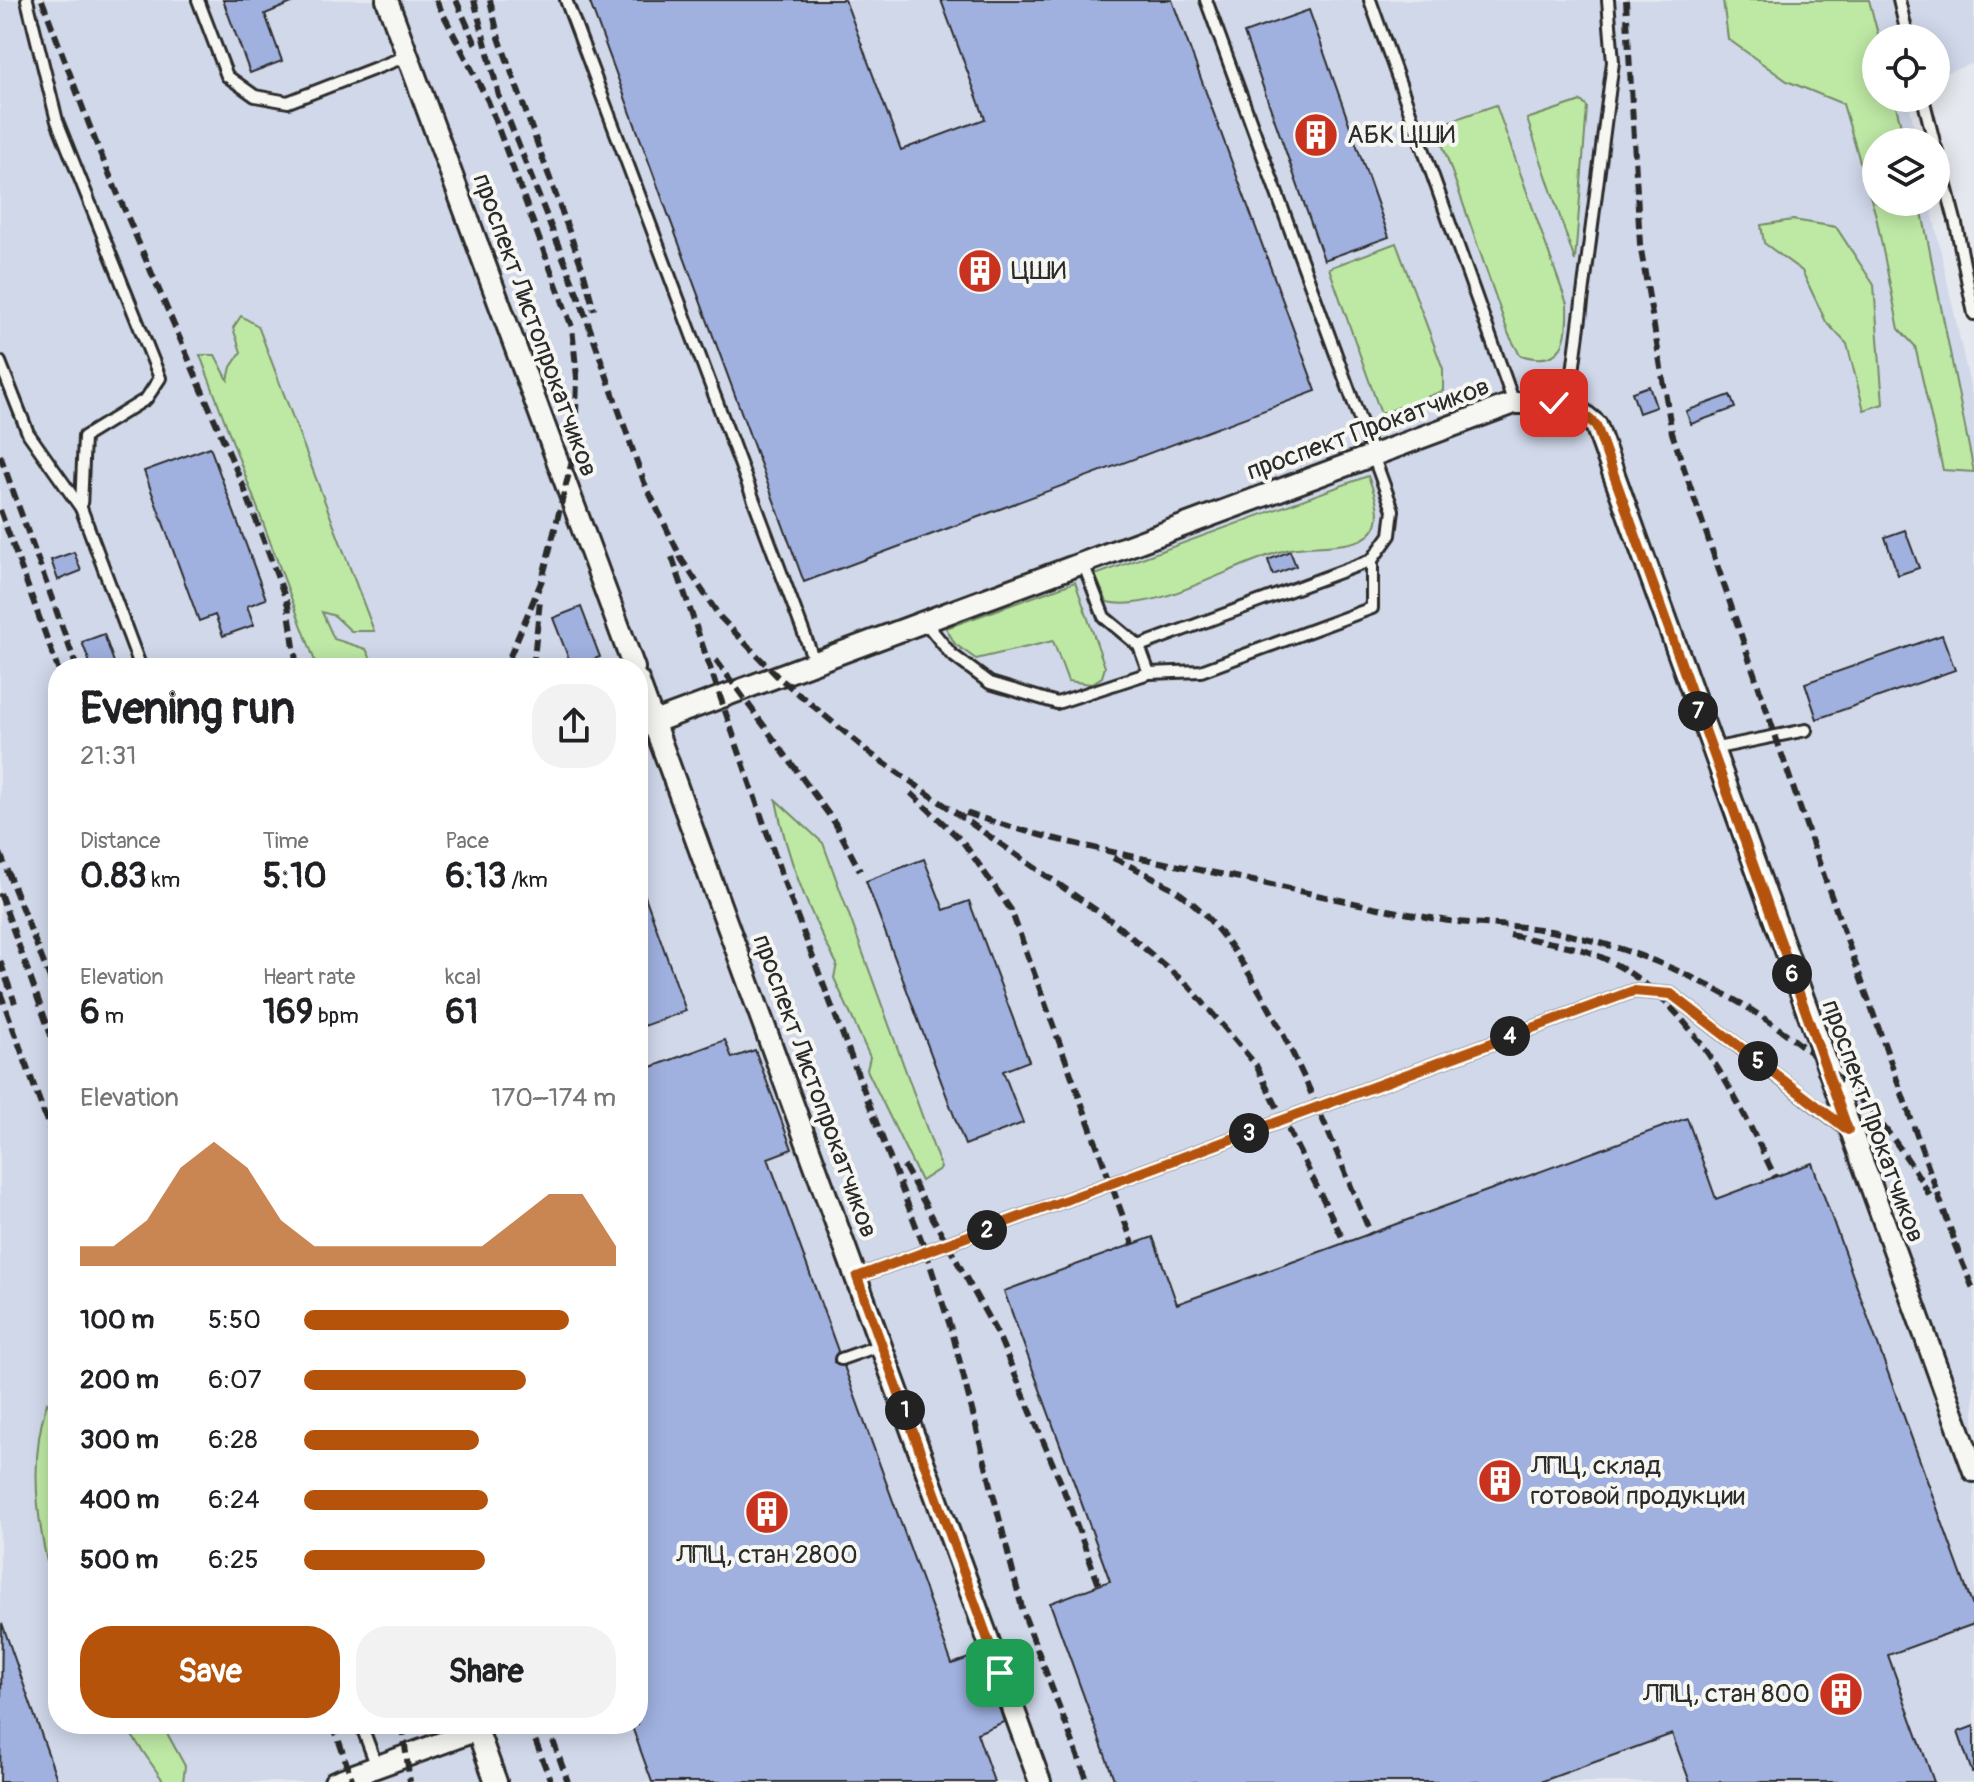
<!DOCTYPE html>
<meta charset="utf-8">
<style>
body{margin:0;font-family:Pangolin,sans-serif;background:#f2f2f2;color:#202124;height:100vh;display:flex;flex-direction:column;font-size:30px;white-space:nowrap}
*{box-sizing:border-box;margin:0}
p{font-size:26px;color:#757577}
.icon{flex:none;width:44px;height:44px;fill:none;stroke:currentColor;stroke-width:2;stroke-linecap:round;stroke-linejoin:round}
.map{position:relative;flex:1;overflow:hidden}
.sheet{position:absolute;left:48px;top:658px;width:600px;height:1076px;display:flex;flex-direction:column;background:#fff;border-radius:32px;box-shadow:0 4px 20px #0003}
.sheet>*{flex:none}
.controls{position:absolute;left:1862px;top:24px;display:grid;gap:16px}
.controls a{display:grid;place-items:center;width:88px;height:88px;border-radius:50%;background:#fff;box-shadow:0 4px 20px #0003;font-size:40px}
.pin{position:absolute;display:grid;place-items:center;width:68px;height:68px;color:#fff;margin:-34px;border-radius:16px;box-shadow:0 4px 12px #0006}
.km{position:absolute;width:40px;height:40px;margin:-20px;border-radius:50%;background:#222;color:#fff;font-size:22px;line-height:40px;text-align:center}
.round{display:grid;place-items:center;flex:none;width:84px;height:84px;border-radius:32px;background:#f2f2f2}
.summary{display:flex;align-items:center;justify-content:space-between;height:136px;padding:0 32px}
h1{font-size:44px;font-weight:700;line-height:60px}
.stats{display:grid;grid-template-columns:repeat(3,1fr);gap:12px;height:136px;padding:8px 32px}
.stats div{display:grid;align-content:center}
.stats b{font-size:34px;font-weight:700}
.stats small{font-size:22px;font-weight:400}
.stats p{font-size:22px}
.chart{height:224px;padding:16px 32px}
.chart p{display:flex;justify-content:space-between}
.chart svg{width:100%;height:144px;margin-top:8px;fill:#b45309;opacity:.7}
.button{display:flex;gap:16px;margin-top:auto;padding:16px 32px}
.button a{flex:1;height:92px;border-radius:32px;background:#b45309;color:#fff;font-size:32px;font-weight:700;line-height:92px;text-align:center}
.button a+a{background:#f2f2f2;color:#202124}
ul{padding:0 32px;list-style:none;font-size:26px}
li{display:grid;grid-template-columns:128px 96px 1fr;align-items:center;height:60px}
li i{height:20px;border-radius:10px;background:#b45309}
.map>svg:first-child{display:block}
.built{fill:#d0d8ea;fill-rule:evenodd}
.green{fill:#bee9a5;stroke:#748a68;stroke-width:2}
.building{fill:#a0b1e0;stroke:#2b2b2b;stroke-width:2}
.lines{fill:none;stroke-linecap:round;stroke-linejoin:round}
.lane-casing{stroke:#2b2b2b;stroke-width:16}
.street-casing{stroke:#2b2b2b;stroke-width:26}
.lane{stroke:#f6f6f2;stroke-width:10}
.street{stroke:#f6f6f2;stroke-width:20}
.rail{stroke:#2b2b2b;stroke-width:6;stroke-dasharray:12 6;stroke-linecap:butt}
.route-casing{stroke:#fff;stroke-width:16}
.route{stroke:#b45309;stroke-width:10}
.labels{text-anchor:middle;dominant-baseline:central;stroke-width:8;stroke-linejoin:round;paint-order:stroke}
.poi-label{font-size:26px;fill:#2b2b2b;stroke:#f6f6f2;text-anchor:start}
.street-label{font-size:26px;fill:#2b2b2b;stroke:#f6f6f2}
</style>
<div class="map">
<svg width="1974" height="1782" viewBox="0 0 1974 1782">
<rect width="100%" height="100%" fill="#e5e8ee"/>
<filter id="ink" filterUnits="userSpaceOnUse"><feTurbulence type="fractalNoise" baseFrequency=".0125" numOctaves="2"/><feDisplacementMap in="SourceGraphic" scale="16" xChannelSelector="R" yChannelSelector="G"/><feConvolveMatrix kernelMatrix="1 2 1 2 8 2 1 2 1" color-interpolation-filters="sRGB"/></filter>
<g filter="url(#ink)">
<!-- built -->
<path class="built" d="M0 0H1974V63L1936 76V38H1876V98H1908L1917 142H1876V202H1930L1974 404V1782H0ZM58 668H638V1724H58Z"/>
<!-- green -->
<g class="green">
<polygon points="1723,0 1869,0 1879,38 1876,38 1876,98 1894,98 1905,142 1876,142 1876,202 1920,202 1974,472 1943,470 1915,346 1899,329 1876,216 1843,104 1787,81 1728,39"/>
<polygon points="1581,101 1587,107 1575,261 1527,119"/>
<path d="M1496 105 1567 304C1568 340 1565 368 1520 355L1509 335 1436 126Z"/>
<polygon points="1793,220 1836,227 1874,285 1883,404 1864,410 1847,344 1826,322 1802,271 1764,243 1761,225"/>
<polygon points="1396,243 1443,369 1443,391 1381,414 1329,268"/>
<polygon points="241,316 258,326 374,631 351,631 335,616 322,612 334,639 366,649 374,665 336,668 316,664 200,355 215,355 228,380 231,367 241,352 233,328"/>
<path d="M1368 476C1375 495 1388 525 1364 538 1347 548 1310 545 1290 549 1239 560 1158 614 1107 602L1095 575Z"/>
<polygon points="1075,582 1105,667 1102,677 1091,684 1068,681 1053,641 976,659 955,644 946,628"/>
<path d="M776 800 823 843 941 1168 921 1181 867 1070 870 1057 834 978 837 964C809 914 786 855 776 800Z"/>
<path d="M47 1403 58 1415V1606C40 1541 26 1468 47 1403Z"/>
<polygon points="124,1724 162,1724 185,1766 183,1782 164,1782"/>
</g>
<!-- building -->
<g class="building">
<polygon points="223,0 299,0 265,14 282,61 250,73"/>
<polygon points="589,0 845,0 901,150 985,119 941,0 1172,0 1316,391 804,582"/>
<polygon points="1309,10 1389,237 1324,260 1244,33"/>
<polygon points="1649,386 1656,407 1639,413 1632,392"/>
<polygon points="1730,395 1735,408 1691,424 1686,411"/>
<polygon points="210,447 266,599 247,606 254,625 223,636 215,615 199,621 144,471"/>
<polygon points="1905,530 1919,568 1898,575 1885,537"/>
<polygon points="1290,551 1296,566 1273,575 1268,560"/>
<polygon points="74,552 81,571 58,580 51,560"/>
<polygon points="581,607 600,657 572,667 553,618"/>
<polygon points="104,634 116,668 92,668 82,642"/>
<polygon points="1942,635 1955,670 1817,719 1805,683"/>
<polygon points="924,859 944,910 969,901 1029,1061 1003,1071 1023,1123 965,1145 866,881"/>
<polygon points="640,882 686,1011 638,1028 638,883"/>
<polygon points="725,1040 732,1058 755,1050 792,1149 768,1158 838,1351 834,1362 844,1366 952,1664 980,1654 1004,1722 977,1733 994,1782 652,1782 631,1724 638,1724 638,1072"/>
<polygon points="1687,1118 1716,1199 1812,1163 1974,1610 1974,1624 1888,1655 1934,1782 1690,1782 1672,1734 1540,1782 1115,1782 1050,1603 1110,1581 1004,1291 1153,1237 1177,1304"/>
<polygon points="2,1623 58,1782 0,1782"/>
<polygon points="1974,1726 1974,1772 1972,1772 1958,1732"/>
</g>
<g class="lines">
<!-- lane casing -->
<g class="lane-casing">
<g id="lane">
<polyline points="27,0 57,121 160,378 146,399 84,437 81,508 141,668"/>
<polyline points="198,0 227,76 255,96 288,102 407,56"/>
<polyline points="566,0 815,663"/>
<polyline points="1370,0 1514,403"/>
<polyline points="1899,0 1908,38"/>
<polyline points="1923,98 1934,142"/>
<polyline points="1936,148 1956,224 1974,314"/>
<polyline points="0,362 28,433 81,508"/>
<polyline points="1569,403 1613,62 1608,0"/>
<polyline points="925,622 951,654 990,683 1057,703 1149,673 1139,646 1104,617 1083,563"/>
<polyline points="1139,646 1372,560 1390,535 1393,510 1206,0"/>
<polyline points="1149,673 1201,671 1372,608 1372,560"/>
<polyline points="1712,749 1806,730"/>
<polyline points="857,1277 1633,991 1671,994 1846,1129"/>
<polyline points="841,1359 881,1345"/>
<polyline points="361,1724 377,1767"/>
</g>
</g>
<!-- street casing -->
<g class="street-casing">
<g id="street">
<polyline points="387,0 634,668"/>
<polyline points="638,680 1040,1782"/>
<polyline points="638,728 1514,403 1569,403 1596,425 1974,1471"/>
<polyline points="475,1724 496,1782"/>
<polyline points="335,1782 477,1730"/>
</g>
</g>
<!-- lane -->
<use href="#lane" class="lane"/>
<!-- street -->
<use href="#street" class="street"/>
<!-- rail -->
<g class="rail">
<polyline points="42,0 98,148 244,488 288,605 297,668"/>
<polyline points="436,0 488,101 572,327 577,378 575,449 542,580 505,668"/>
<polyline points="456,0 477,47"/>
<polyline points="474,0 499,95 581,303 644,482 682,560 720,617 777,676 871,754 1113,922 1189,986 1256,1065 1345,1243"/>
<polyline points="490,0 498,35 583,270 594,310"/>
<polyline points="1626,0 1640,244 1672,433 1809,834 1959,1253"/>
<polyline points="0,455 77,668"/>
<polyline points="0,510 58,669"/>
<polyline points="672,557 784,882 926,1252 953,1335 1023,1612 1088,1782"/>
<polyline points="716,660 835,823 860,871"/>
<polyline points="533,668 540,600"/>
<polyline points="911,793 963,842 1011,910 1133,1244"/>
<path d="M966 813C1052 842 1141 858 1230 876 1301 891 1371 908 1443 920 1474 925 1507 924 1539 929 1700 956 1855 1055 1932 1200"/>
<polyline points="0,853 58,999"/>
<path d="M1113 858C1147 874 1180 888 1206 916 1277 994 1329 1136 1371 1234"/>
<polyline points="0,893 58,1055"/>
<path d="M1510 935C1537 941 1569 944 1594 954 1687 992 1734 1092 1775 1177"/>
<polyline points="0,961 15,1003"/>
<polyline points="0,992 58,1152"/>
<polyline points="904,1166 999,1337 1061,1483 1099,1585"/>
<polyline points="1954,1243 1974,1291"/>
<polyline points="333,1724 353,1782"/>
<polyline points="402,1724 410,1782"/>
<polyline points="529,1724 551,1782"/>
<polyline points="547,1724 568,1782"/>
</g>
</g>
</g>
<g class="lines" filter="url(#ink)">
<!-- route casing -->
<g class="route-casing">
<polyline id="route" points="1000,1673 857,1277 1633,991 1671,994 1848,1130 1596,425 1569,403 1554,403"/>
</g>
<!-- route -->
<use href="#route" class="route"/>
</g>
<!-- icons -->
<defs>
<g id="building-disc" transform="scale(2.3)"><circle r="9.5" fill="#c8321e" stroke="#f6f6f2"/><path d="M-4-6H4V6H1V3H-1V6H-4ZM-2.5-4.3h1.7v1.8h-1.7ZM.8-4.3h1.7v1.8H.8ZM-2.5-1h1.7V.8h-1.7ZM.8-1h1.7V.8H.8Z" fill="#fff"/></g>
</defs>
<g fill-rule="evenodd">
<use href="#building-disc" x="1316" y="135"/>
<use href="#building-disc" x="980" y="271"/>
<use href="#building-disc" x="1500" y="1481"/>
<use href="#building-disc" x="767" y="1512"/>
<use href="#building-disc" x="1841" y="1694"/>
</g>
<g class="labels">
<!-- poi labels -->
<g class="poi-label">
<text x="1347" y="135">АБК ЦШИ</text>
<text x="1011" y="271">ЦШИ</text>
<text x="1531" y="1466">ЛПЦ, склад<tspan x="1531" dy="30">готовой продукции</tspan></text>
<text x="767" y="1555" text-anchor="middle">ЛПЦ, стан 2800</text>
<text x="1810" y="1694" text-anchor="end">ЛПЦ, стан 800</text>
</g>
<!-- street labels -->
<g class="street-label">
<text transform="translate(535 325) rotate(70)">проспект Листопрокатчиков</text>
<text transform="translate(1368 429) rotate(-20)">проспект Прокатчиков</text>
<text transform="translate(815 1086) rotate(70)">проспект Листопрокатчиков</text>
<text transform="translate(1873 1121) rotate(70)">проспект Прокатчиков</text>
</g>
</g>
</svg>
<div class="controls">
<a><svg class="icon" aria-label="locate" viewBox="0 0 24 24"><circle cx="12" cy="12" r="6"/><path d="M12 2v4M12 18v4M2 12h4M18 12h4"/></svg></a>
<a><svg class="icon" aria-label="layers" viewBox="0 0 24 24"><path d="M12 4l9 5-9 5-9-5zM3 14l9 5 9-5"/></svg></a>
</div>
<div class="pin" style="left:1000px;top:1673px;background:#1e9e55"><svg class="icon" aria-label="arrive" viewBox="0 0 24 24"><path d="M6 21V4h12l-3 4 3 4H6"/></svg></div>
<div class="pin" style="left:1554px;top:403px;background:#d93025"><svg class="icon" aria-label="check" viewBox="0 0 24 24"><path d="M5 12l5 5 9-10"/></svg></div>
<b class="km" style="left:905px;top:1410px">1</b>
<b class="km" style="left:987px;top:1230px">2</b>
<b class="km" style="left:1249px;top:1133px">3</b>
<b class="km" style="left:1510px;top:1036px">4</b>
<b class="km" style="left:1758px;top:1061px">5</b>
<b class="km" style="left:1792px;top:974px">6</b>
<b class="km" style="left:1698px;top:711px">7</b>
<section class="sheet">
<div class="summary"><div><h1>Evening run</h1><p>21:31</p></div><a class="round"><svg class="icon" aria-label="share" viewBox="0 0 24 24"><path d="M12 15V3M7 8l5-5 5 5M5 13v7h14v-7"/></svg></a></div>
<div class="stats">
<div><p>Distance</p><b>0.83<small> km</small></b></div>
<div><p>Time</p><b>5:10</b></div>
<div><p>Pace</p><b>6:13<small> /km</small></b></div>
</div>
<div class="stats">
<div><p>Elevation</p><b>6<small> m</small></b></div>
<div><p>Heart rate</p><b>169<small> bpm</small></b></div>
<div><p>kcal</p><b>61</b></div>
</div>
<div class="chart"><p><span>Elevation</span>170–174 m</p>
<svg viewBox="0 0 160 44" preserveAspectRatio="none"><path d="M0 44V38L10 38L20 30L30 14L40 6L50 14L60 30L70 38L80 38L90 38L100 38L110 38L120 38L130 30L140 22L150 22L160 38V44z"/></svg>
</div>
<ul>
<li><b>100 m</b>5:50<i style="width:85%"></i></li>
<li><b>200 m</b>6:07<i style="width:71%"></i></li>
<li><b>300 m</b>6:28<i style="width:56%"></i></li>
<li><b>400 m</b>6:24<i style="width:59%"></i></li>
<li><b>500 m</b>6:25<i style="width:58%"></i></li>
</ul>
<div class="button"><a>Save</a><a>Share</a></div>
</section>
</div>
